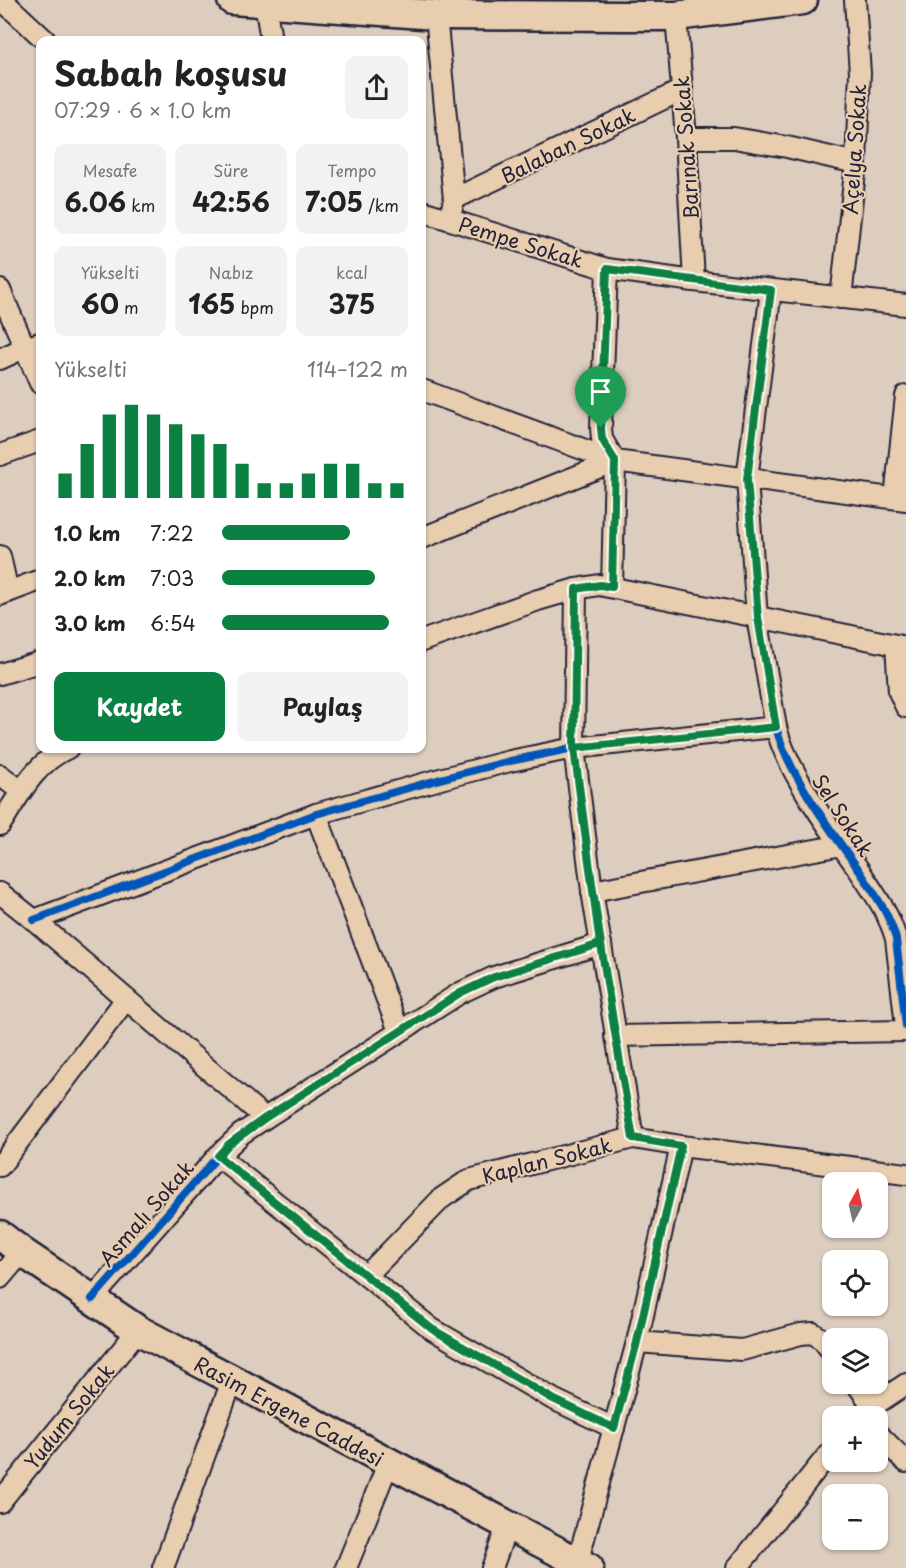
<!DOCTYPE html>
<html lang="tr">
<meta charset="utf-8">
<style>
body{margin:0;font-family:"Playpen Sans",sans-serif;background:#f2f2f2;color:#222;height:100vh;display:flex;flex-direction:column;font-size:22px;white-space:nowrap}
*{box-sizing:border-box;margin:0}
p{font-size:20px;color:#767676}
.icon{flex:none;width:33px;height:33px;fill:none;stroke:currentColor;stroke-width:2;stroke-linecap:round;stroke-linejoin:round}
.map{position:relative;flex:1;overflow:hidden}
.details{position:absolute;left:36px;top:36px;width:390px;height:717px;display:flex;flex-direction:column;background:#fff;border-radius:12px;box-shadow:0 2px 4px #0004}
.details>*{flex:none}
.needle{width:39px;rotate:8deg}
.controls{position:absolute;left:822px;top:1172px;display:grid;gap:12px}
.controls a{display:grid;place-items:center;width:66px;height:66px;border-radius:12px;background:#fff;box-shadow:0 2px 4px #0004;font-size:30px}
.pin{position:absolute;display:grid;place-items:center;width:51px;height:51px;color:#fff;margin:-62px -26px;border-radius:50% 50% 50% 0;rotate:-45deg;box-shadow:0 0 6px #0007}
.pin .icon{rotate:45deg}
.round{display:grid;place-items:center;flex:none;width:63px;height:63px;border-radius:12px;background:#f2f2f2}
.summary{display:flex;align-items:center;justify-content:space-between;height:102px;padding:0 18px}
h1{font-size:33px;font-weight:700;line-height:45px}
.stats{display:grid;grid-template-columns:repeat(3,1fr);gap:9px;height:102px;padding:6px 18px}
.stats div{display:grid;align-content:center;border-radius:12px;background:#f2f2f2;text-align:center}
.stats b{font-size:26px;font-weight:700}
.stats small{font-size:16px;font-weight:400}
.stats p{font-size:16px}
.chart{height:168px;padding:12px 18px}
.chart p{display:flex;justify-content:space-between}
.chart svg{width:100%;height:108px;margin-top:6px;stroke:#0b8043;stroke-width:6}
.cta{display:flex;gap:12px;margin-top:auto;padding:12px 18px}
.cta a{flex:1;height:69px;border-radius:12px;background:#0b8043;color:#fff;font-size:24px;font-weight:700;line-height:69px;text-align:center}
.cta a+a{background:#f2f2f2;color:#222}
ul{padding:0 18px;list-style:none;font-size:20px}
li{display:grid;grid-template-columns:96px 72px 1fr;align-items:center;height:45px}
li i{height:15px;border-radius:8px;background:#0b8043}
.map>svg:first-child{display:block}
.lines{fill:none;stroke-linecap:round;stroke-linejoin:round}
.minor-casing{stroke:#22223b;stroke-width:24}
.secondary-casing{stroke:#22223b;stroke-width:33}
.minor{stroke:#e8cdaf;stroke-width:20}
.secondary{stroke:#e8cdaf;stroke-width:28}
.cycleway-casing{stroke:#e8cdaf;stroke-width:11}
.cycleway{stroke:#0057b8;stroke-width:8}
.route-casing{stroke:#fff;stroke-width:12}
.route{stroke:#0b8043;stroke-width:8}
.labels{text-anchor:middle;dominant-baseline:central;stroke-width:4.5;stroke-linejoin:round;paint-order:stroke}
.street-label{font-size:20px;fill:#22223b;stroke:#e8cdaf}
</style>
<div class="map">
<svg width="906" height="1568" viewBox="0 0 906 1568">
<rect width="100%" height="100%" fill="#ddcdbe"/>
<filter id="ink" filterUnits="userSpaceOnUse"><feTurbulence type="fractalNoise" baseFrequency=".0167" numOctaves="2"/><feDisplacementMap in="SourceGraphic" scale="12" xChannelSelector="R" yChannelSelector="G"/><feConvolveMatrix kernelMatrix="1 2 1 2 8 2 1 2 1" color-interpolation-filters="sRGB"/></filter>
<g filter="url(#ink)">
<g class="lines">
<!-- minor casing -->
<g class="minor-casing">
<g id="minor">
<polyline points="2,0 45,40"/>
<polyline points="265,3 271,40"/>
<polyline points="436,15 454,199 452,209"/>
<polyline points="676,16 686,138 694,281"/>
<polyline points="686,138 734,138 787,147 856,163"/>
<polyline points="454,199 682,90"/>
<polyline points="422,211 607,269 694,281 906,305"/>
<polyline points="607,269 601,428 602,439 615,461"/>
<polyline points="0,290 40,383"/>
<path d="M771 290 747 479 757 617 776 727C787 772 832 832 859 870 874 893 889 913 896 939L906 1026"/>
<polyline points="841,298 856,163 860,73 855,0"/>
<polyline points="0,359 24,348 40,343"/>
<polyline points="422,390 615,461 906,500"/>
<polyline points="0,455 40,441"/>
<polyline points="895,498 906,396"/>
<polyline points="422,538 615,461"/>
<polyline points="0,556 8,592"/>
<polyline points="612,587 615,461"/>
<polyline points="576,589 574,748 592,891 633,1138"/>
<polyline points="0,595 40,580"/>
<polyline points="422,641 538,600 576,589 599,585 906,647"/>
<polyline points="896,645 899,692 906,707"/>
<polyline points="0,674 40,662"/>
<polyline points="0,775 21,791"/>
<polyline points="316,814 399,1031"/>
<path d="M0 825C19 796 34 763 68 748"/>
<polyline points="592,891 842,845"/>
<polyline points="0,893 34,920 265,1118"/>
<polyline points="34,920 316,814 444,778 510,761 574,748 776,727"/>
<polyline points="615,1036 906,1031"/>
<polyline points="218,1156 432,1329 553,1399 614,1428"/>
<polyline points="0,1166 126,999"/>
<polyline points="367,1275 442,1198 469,1180 633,1138 681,1146 906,1174"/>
<polyline points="0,1278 22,1252"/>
<polyline points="92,1299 218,1156 241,1134 265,1118 460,993 494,977 601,944"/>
<polyline points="637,1342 742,1350 801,1334 813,1333 823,1340 832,1352"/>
<polyline points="856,1383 873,1406"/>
<polyline points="861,1416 873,1406 906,1384"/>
<polyline points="878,1434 906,1462"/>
<polyline points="0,1502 138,1330"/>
<polyline points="163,1568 232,1381"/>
<polyline points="346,1568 388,1464"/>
<polyline points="492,1568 507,1526"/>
<polyline points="576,1568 637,1342 681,1146"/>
<polyline points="737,1568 832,1450"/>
</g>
</g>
<!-- secondary casing -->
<g class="secondary-casing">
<g id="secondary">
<polyline points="232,0 436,15 624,16 676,16 803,0"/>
<polyline points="0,1235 22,1252 138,1330 589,1568"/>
</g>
</g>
<!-- minor -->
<use href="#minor" class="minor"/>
<!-- secondary -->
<use href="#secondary" class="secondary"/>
<!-- cycleway casing -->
<g class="cycleway-casing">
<g id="cycleway">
<path d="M771 290 747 479 757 617 776 727C787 772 832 832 859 870 874 893 889 913 896 939L906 1026"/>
<polyline points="34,920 316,814 444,778 510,761 574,748 776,727"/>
<polyline points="92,1299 218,1156 241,1134 265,1118 460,993 494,977 601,944"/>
</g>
</g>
<!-- cycleway -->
<use href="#cycleway" class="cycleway"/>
</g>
</g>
<g class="lines" filter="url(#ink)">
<!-- route casing -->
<g class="route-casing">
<path id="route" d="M601 428 602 439 615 461 612 587 600 585 576 589 574 748 600 944 494 977 460 993 265 1118 229 1144 218 1156 432 1329 553 1399 614 1428 637 1342 681 1146 633 1138C610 1009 590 879 574 748L776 727 758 617 747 479 771 290 607 269 601 428"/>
</g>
<!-- route -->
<use href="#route" class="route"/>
</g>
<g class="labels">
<!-- street labels -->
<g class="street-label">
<text transform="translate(568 145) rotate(-26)">Balaban Sokak</text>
<text transform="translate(686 148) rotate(-94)">Barınak Sokak</text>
<text transform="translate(854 149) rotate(-86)">Açelya Sokak</text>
<text transform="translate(521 242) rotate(17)">Pempe Sokak</text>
<text transform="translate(843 815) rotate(57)">Sel Sokak</text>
<text transform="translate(547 1160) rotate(-14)">Kaplan Sokak</text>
<text transform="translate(146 1213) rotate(-49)">Asmalı Sokak</text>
<text transform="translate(289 1411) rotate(28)">Rasim Ergene Caddesi</text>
<text transform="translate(69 1416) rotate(-51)">Yudum Sokak</text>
</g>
</g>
</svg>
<div class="controls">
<a><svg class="needle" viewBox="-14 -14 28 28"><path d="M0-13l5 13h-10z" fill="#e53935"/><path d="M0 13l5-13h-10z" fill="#767676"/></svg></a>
<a><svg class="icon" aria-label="locate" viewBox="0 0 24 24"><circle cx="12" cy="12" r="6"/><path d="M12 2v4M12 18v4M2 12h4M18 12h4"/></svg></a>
<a><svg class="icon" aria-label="layers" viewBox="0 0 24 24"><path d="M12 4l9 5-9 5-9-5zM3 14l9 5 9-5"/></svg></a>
<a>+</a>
<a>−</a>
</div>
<div class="pin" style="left:601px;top:428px;background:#1e9e55"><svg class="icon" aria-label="arrive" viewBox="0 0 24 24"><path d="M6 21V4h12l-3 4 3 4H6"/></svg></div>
<section class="details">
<div class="summary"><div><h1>Sabah koşusu</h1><p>07:29 · 6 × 1.0 km</p></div><a class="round"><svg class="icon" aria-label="share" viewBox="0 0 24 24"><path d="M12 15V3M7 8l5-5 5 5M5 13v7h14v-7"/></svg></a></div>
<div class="stats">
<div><p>Mesafe</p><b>6.06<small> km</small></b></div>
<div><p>Süre</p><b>42:56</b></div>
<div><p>Tempo</p><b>7:05<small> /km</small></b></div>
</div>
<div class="stats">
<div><p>Yükselti</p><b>60<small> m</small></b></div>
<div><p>Nabız</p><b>165<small> bpm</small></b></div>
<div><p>kcal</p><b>375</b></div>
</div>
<div class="chart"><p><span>Yükselti</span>114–122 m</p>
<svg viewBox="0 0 160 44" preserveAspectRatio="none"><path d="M5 44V34M15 44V22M25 44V10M35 44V6M45 44V10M55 44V14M65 44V18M75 44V22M85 44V30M95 44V38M105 44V38M115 44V34M125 44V30M135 44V30M145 44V38M155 44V38"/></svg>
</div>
<ul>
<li><b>1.0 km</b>7:22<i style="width:69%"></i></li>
<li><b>2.0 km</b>7:03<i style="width:82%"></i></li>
<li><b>3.0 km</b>6:54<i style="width:90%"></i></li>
</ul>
<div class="cta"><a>Kaydet</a><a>Paylaş</a></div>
</section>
</div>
